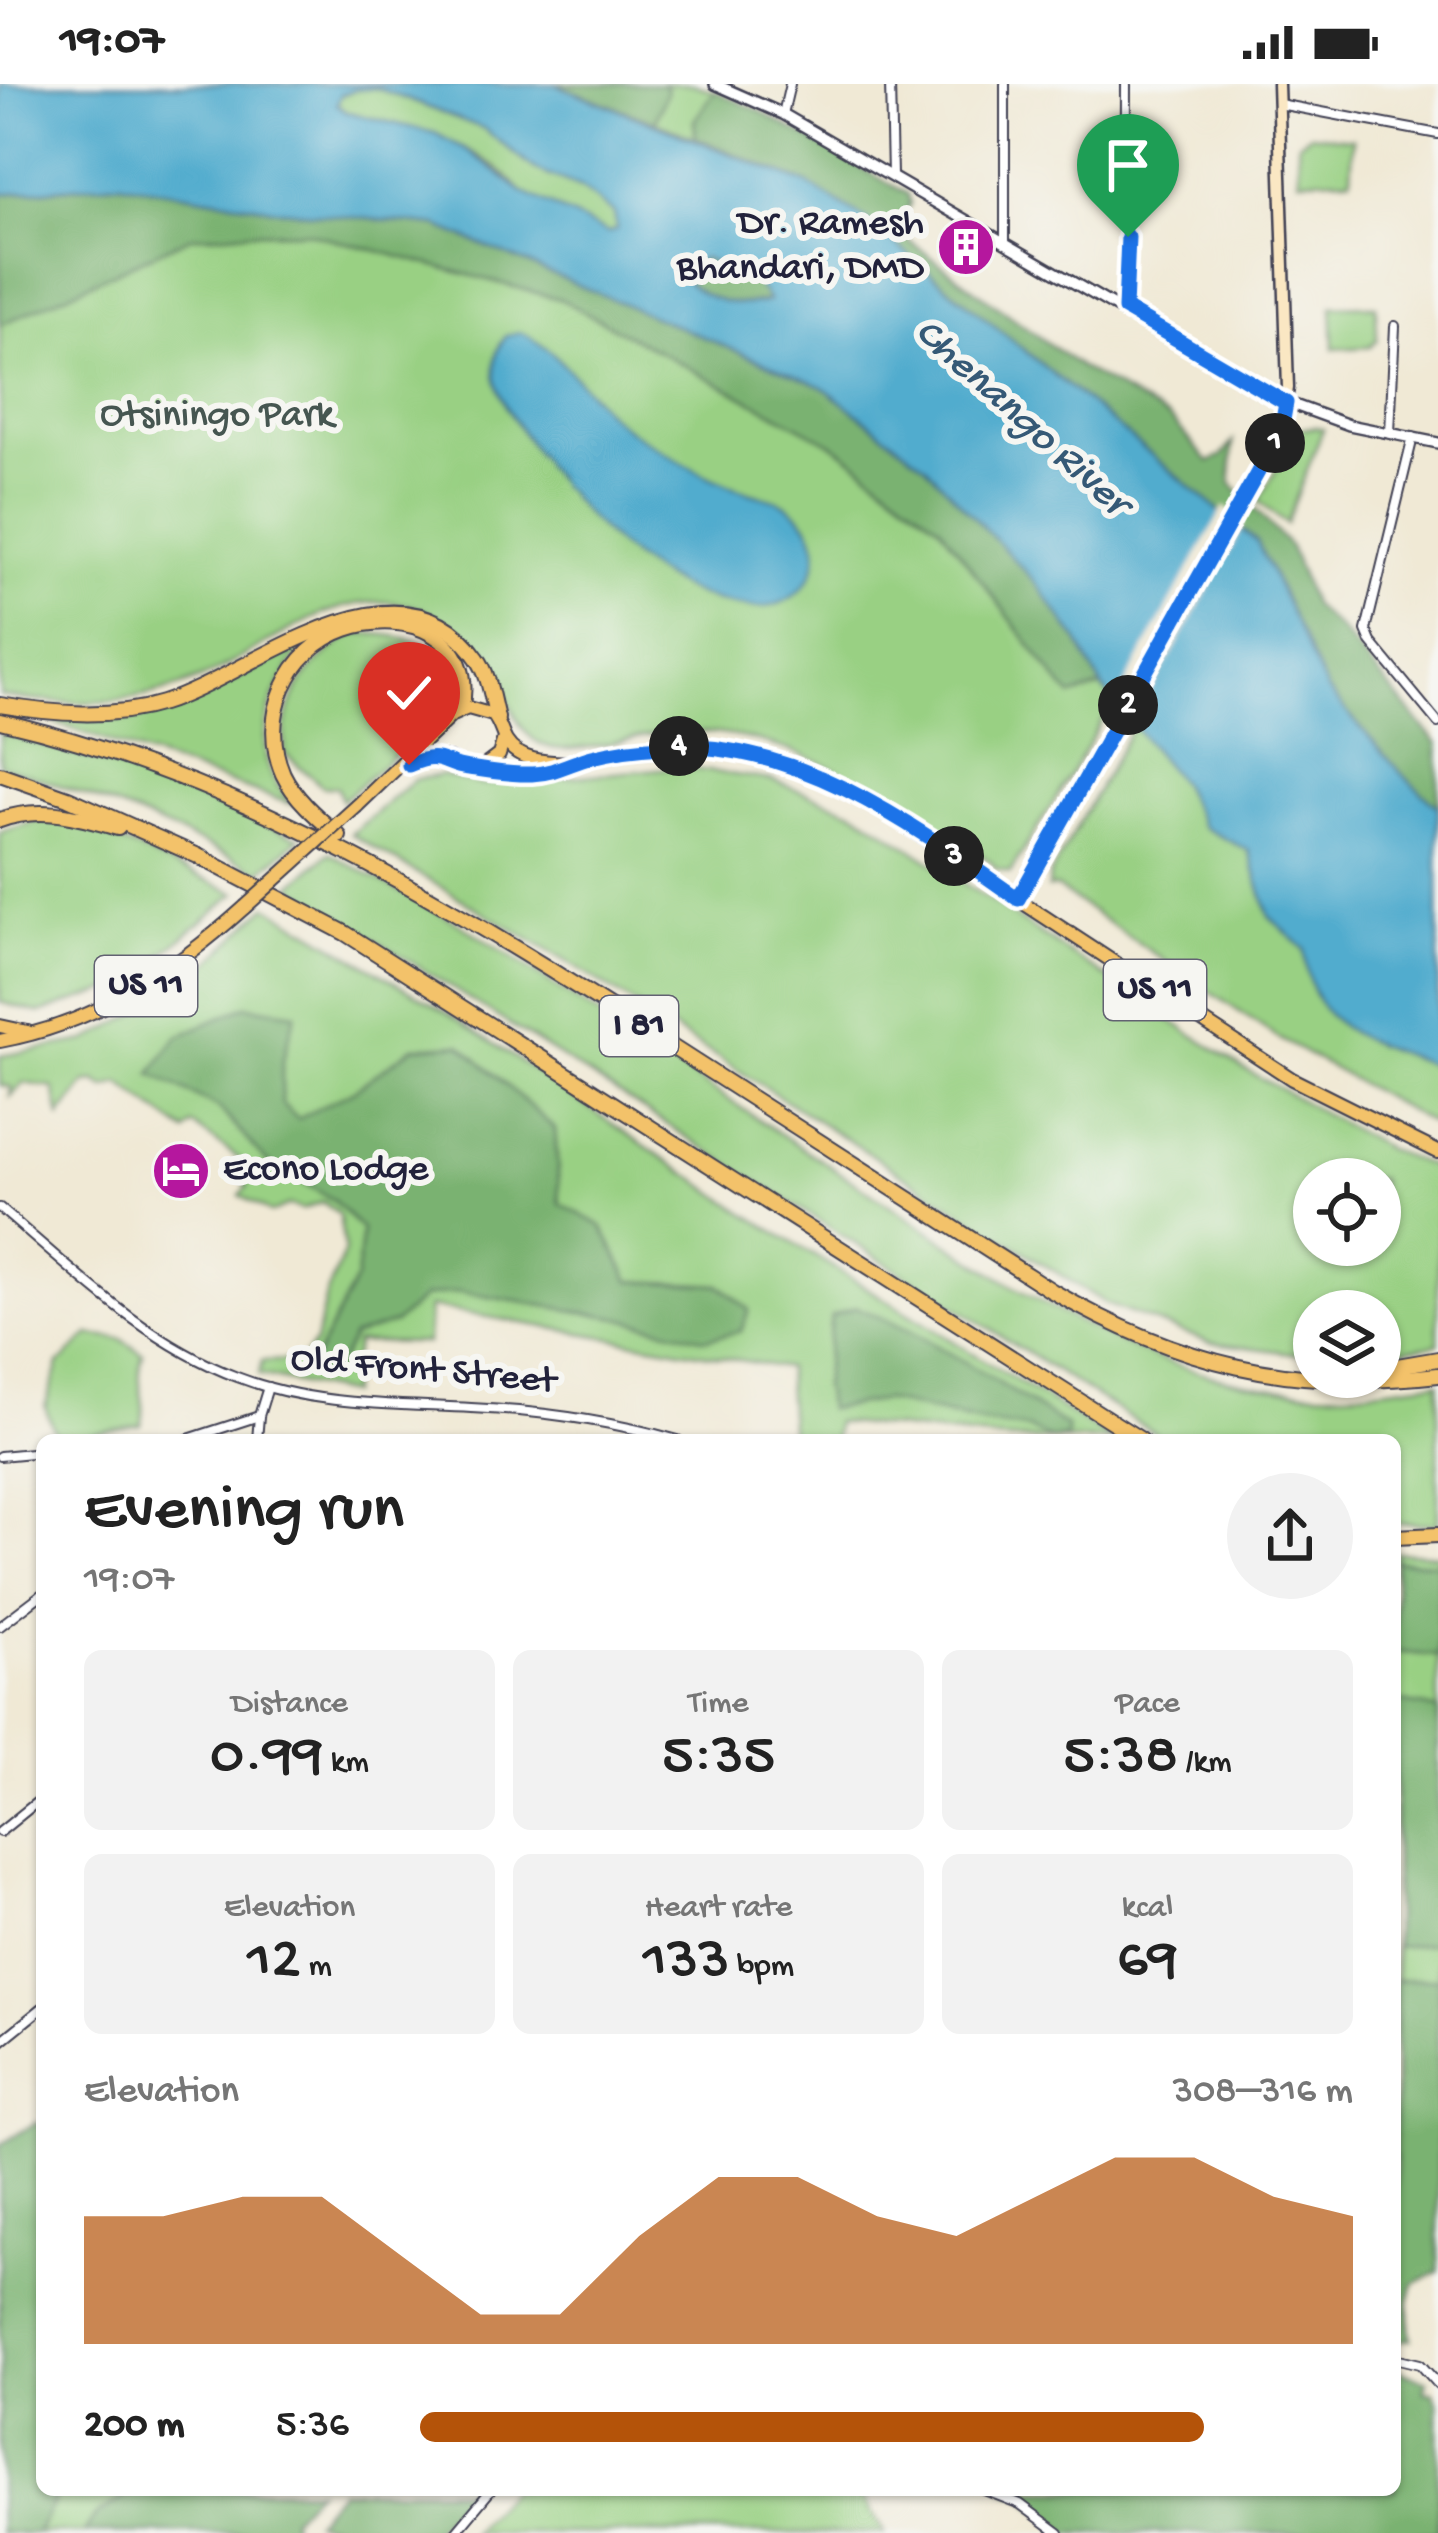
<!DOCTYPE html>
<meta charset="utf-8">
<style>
body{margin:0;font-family:"Gochi Hand",sans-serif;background:#f2f2f2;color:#222;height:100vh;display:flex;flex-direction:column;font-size:45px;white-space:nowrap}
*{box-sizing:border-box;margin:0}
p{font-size:39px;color:#767676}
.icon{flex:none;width:66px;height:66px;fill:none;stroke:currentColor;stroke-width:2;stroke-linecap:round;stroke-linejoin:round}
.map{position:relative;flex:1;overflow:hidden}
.sheet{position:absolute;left:36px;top:1350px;width:1365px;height:1062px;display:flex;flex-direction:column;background:#fff;border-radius:18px;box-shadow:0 3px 9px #0004}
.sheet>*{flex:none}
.buttons{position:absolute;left:1293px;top:1074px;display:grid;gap:24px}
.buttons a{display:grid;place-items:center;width:108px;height:108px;border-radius:50%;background:#fff;box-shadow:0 3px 9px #0004;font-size:60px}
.pin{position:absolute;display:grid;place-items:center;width:102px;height:102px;color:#fff;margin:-123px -51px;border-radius:50% 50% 50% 0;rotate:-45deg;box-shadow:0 0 12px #0007}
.pin .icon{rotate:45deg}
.km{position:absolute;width:60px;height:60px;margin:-30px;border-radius:50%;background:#222;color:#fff;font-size:33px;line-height:60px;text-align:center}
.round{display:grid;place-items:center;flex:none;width:126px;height:126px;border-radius:63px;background:#f2f2f2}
.headline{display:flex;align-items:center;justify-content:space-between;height:204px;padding:0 48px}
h1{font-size:66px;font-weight:600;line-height:90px}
.stats{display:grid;grid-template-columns:repeat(3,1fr);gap:18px;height:204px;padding:12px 48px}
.stats div{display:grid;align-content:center;border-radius:18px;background:#f2f2f2;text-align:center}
.stats b{font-size:60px;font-weight:600}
.stats small{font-size:33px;font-weight:400}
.stats p{font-size:33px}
.chart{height:336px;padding:24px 48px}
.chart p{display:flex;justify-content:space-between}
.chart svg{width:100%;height:216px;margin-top:12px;fill:#b45309;opacity:.7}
ul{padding:0 48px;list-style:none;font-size:39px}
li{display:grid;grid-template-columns:192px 144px 1fr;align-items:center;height:90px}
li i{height:30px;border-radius:15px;background:#b45309}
.status{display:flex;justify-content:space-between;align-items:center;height:84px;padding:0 60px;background:#fff;direction:ltr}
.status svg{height:33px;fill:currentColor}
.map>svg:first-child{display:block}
.green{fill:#99d083;stroke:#5e795f;stroke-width:3;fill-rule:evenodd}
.forest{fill:#7ab271;stroke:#4e6a56;stroke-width:3}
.water{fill:#51acce;stroke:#3a6784;stroke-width:3;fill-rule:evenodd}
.pier{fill:#f0e9d5}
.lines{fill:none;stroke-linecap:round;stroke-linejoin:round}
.minor-casing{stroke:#414052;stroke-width:12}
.tertiary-casing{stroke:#414052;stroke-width:14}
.secondary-casing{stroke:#414052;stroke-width:15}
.primary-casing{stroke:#414052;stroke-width:16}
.motorway-casing{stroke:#414052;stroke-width:18}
.minor{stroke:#fff;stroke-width:8}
.tertiary{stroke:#fff;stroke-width:9}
.secondary{stroke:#fae7c3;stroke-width:10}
.primary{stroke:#f3c26a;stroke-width:12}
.motorway{stroke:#f3c26a;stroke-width:14}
.primary-bridge-casing{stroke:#414052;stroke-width:16;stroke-linecap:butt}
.primary-bridge{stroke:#f3c26a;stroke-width:12}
.route-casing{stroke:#fff;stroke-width:24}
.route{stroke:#1a73e8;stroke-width:15}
.labels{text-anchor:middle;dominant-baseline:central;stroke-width:12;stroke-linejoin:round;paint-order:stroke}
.shield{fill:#f6f6f2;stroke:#626272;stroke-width:3}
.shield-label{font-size:36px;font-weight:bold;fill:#22223b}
.poi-label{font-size:39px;fill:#22223b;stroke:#f6f6f2;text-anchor:end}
.park-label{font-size:39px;fill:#465651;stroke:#f6f6f2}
.street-label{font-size:39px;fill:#22223b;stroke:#f6f6f2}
.water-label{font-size:42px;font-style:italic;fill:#355976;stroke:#f6f6f2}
</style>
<div class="status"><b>19:07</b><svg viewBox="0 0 49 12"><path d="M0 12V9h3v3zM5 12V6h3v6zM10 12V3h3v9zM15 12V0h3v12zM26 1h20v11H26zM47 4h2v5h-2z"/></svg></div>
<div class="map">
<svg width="1438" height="2449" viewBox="0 0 1438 2449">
<rect width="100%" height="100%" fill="#f6f6f2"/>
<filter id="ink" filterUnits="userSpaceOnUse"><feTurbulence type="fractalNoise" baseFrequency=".00833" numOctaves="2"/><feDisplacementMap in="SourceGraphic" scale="24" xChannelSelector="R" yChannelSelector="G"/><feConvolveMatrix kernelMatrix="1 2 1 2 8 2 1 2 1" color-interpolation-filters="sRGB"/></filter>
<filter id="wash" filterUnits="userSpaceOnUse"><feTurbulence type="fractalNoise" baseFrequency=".004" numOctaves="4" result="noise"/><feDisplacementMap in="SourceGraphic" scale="48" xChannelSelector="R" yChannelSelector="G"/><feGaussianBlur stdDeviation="2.7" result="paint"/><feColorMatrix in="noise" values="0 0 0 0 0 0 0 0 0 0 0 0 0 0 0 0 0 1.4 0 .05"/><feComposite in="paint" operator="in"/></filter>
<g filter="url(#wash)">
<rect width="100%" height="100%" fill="#f0e9d5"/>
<!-- green -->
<g class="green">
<polygon points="665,0 692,0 715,7 694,37 696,54 655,38 667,8"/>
<path d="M377 4 483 44 534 85 581 104 614 129 618 145 608 149 521 107C477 56 410 43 347 28L337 20 341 11 356 5Z"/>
<polygon points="1310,50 1353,54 1351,94 1299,95 1298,59"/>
<path d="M120 99 294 128 437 142 823 303 1113 616C1081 678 1045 730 1010 789L996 785 990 777C891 716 797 644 675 648 640 649 581 672 549 663 520 655 512 624 501 600 496 590 487 581 479 571 451 537 427 519 380 518 313 518 256 572 197 596 132 622 68 623 0 612V110Z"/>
<polygon points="1376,221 1377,256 1370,263 1334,265 1332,222"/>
<polygon points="1316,343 1323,345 1286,440 1258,417 1300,345"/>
<path d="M356 549C395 550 426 554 456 581L458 602 448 624 342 717 337 703H323L285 670C281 612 308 578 356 549Z"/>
<path d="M304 562C278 597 254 642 270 687 274 699 284 710 291 720L44 635H135L180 621Z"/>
<path d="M1134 640 1181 700 1203 743 1249 767 1269 832 1304 865C1309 950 1371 957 1438 983V1043L1278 954 1056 803 1048 804 1050 791Z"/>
<path d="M0 649 124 684 300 754 260 788C177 744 89 710 0 681Z"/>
<path d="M680 683 772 696 856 728 1243 984 1387 1065 1438 1085V1260L1380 1269V1227H1314V1272L1209 1258 1108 1221 569 879 351 750 415 695 443 691 482 701ZM1314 1095H1380V1161H1314Z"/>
<polygon points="44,735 89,744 236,809 127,900 40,929 0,918 0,748"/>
<path d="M329 769 460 840 1013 1202C1116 1260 1196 1301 1317 1308 1357 1310 1399 1302 1438 1298V1440L1395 1439V1356H1165L291 802Z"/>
<polygon points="267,822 448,929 745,1129 1113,1356 1008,1356 836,1338 834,1356 791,1356 786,1284 429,1223 427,1259 356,1258 349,1310 259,1291 262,1277 301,1276 315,1258 326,1212 345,1167 339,1131 323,1118 302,1126 289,1121 271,1129 240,1111 248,1102 240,1095 248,1081 193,1041 186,1048 120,1000 105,1004 96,998 86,999 60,1033 54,1004 25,999 10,1013 11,1003 0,1001 0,972 86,957 182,905"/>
<path d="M89 1251 121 1255 143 1270C133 1304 149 1317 141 1341L58 1356 45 1323 59 1280Z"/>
<polygon points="1395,1468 1438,1471 1438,1894 1395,1896"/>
<polygon points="59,2406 136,2406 95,2432 84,2449 37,2449"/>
<polygon points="510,2406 858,2406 885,2449 472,2449"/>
</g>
<!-- forest -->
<g class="forest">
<polygon points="554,0 665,0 667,8 655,38"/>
<polygon points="715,7 760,27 908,110 910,120 901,135 900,150 1080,283 1171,335 1209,378 1222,372 1233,358 1231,399 1290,463 1313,522 1340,546 1438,660 1438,723 1402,690 1327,606 1257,458 865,135 807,100 696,54 694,37"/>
<polygon points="120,99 282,126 437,142 823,303 925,381 1036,498 1077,555 1102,603 1072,612 1063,604 940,442 834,361 560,215 306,148 250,148 191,153 0,241 0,110"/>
<path d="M702 174 756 198 770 216C740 224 707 219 685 195L688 183Z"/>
<polygon points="246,922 296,929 282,979 282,1020 298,1035 356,1005 413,963 461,960 555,1045 560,1119 602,1142 630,1197 720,1201 749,1226 741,1247 706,1255 619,1234 459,1208 424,1213 395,1239 353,1252 334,1290 308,1287 356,1195 362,1146 333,1116 267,1078 219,1024 151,990 177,953"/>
<path d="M856 1223C932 1254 998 1298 1067 1343V1353L1053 1356 1028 1345 982 1339 885 1316 828 1325 823 1303 831 1232Z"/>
<polygon points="1395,1477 1438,1479 1438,1572 1395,1568"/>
<polygon points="1395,1616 1438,1626 1438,1859 1395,1863"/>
<polygon points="1438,1894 1438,2188 1414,2200 1408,2219 1411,2255 1395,2257 1395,1896"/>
<polygon points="35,2039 42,2040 42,2406 59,2406 37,2449 0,2449 0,2061"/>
<polygon points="1395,2285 1427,2297 1424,2308 1433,2308 1438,2319 1438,2449 1067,2449 1022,2412 1003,2406 1395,2406"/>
<polygon points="136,2406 317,2406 291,2434 292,2446 275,2449 84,2449 95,2432"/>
<polygon points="340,2406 467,2406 432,2449 343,2449 337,2442 314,2437"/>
</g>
<!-- water -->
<g class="water">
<path d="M0 0H554L807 100 865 135 1257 458 1327 606 1402 690 1438 723V983C1371 957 1309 950 1304 865L1269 832 1249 767 1203 743 1181 700 1102 603 1077 555 1036 499 925 381 823 303 437 142 282 126 120 99 0 110ZM377 4 483 44 534 85 581 104 614 129 617 145 608 149 521 107 472 69 435 49 347 28 337 20 341 11 356 5ZM703 174 756 198 769 217C740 225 706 217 685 196L688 183Z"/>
<path d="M520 248C557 266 578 298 606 327 626 346 651 360 674 374 697 388 722 400 748 408 767 414 782 415 797 429 841 469 804 529 749 523 653 513 573 426 524 351 504 321 480 286 506 252Z"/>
</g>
<!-- pier -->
<polygon class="pier" points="1224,422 1245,440 1130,644 1112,624"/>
</g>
<g filter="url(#ink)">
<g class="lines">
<!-- minor casing -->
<g class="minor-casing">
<g id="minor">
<polyline points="890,0 892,92"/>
<polyline points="1279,20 1438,50"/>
<polyline points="783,30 790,0"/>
<polyline points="1005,156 1005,0"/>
<polyline points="1125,225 1126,0"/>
<polyline points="1390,349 1395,242"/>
<polyline points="1413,353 1366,546 1371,558 1438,639"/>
<path d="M0 1124C73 1186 146 1259 237 1293 312 1322 393 1320 471 1324 542 1327 610 1337 678 1356"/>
<polyline points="185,1356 259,1332"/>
<polyline points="257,1356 259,1332 268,1303"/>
<polyline points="0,1372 42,1368"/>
<polyline points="0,1542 42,1510"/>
<polyline points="0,1748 42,1714"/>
<polyline points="0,1958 42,1924"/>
<polyline points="1395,2274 1420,2280 1438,2300"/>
<polyline points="984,2406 1020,2420 1059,2449"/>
<polyline points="455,2449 491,2406"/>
</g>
</g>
<!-- tertiary casing -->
<g class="tertiary-casing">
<polyline id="tertiary" points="715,0 783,30 1267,311 1349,341 1438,359"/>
</g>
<!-- secondary casing -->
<g class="secondary-casing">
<polyline id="secondary" points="1018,815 1281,348 1288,304 1278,0"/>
</g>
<!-- primary casing -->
<g class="primary-casing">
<g id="primary">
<polyline points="401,682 439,674 449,675 465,684 535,690 566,685 571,679 610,669 672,662 740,668 787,680 877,723 1292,995 1438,1068"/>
<polyline points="483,683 499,671 504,654"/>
<path d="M357 722 452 631 468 624 493 631C500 639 501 648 506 657 519 678 548 678 570 679"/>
<polyline points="0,942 28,948"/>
<path d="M0 957C97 939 173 888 245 823"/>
</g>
</g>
<!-- motorway casing -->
<g class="motorway-casing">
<g id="motorway">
<path d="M0 621C53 630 112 635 163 619 252 591 399 461 477 574 489 590 492 615 497 634"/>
<path d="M0 637C246 694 459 826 669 961 797 1043 925 1125 1052 1207 1178 1280 1293 1308 1438 1291"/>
<polyline points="0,690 68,714 198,772 345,849 1141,1356"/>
<path d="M0 736C41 721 78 733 118 744"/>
<path d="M339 752C318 734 295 715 283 690 258 633 288 565 346 545 406 524 478 553 461 625"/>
<polyline points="1380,1285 1438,1275"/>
<polyline points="1395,1453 1438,1451"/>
</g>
</g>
<!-- minor -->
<use href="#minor" class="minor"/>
<!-- tertiary -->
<use href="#tertiary" class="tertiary"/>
<!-- secondary -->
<use href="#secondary" class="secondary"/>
<!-- primary -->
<use href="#primary" class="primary"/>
<!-- motorway -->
<use href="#motorway" class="motorway"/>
<!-- primary-bridge casing -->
<g class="primary-bridge-casing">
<polyline id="primary-bridge" points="245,823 357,722"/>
</g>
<!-- primary-bridge -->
<use href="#primary-bridge" class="primary-bridge"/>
</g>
</g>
<g class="lines" filter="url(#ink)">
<!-- route casing -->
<g class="route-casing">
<path id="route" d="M409 681C442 666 441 681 469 684 489 687 511 691 532 690 555 689 570 679 592 673 616 667 640 664 664 663 797 655 915 742 1018 815L1281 347 1286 319 1125 225 1128 153"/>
</g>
<!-- route -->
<use href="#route" class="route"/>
</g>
<!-- icons -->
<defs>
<g id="building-disc" transform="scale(3)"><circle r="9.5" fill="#b5179e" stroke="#f6f6f2"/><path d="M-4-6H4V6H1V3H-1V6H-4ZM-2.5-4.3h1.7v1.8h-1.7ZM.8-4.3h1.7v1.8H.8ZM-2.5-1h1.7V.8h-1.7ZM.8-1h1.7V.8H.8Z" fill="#fff"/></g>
<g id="hotel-disc" transform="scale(3)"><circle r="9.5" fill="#b5179e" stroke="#f6f6f2"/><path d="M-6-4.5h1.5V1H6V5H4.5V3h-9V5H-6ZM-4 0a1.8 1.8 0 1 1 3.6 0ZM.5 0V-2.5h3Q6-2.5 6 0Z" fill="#fff"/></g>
</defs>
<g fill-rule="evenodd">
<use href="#building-disc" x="966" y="163"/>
<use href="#hotel-disc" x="181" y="1087"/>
</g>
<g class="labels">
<!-- shield labels -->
<g class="shield">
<rect x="95" y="872" width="102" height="60" rx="9"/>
<rect x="1104" y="876" width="102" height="60" rx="9"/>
<rect x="600" y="912" width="78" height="60" rx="9"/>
</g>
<g class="shield-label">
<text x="146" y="902">US 11</text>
<text x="1155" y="906">US 11</text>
<text x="639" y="942">I 81</text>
</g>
<!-- poi labels -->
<g class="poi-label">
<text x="924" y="141">Dr. Ramesh<tspan x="924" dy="45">Bhandari, DMD</tspan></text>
<text x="223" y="1087" text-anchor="start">Econo Lodge</text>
</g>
<!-- park labels -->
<g class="park-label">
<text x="217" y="333">Otsiningo Park</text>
</g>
<!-- street labels -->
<g class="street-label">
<text transform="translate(423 1288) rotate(5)">Old Front Street</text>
</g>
<!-- water labels -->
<g class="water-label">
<text transform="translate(1020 335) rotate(42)">Chenango River</text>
</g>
</g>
</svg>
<div class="buttons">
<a><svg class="icon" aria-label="locate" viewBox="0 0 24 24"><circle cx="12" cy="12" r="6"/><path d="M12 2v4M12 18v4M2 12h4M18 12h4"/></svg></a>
<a><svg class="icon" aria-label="layers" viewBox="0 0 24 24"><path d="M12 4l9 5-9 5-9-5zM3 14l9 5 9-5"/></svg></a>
</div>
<div class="pin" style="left:1128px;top:153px;background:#1e9e55"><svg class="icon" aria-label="arrive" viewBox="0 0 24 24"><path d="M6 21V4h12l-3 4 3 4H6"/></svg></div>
<div class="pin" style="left:409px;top:681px;background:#d93025"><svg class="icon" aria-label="check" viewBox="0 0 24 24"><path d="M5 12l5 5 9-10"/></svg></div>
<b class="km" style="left:1275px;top:359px">1</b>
<b class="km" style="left:1128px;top:621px">2</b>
<b class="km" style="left:954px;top:772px">3</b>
<b class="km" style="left:679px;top:662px">4</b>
<section class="sheet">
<div class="headline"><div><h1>Evening run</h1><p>19:07</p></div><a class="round"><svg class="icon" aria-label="share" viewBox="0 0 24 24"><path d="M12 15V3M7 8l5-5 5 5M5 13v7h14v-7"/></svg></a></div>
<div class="stats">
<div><p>Distance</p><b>0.99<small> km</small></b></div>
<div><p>Time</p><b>5:35</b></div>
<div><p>Pace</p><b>5:38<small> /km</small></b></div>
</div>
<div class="stats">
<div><p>Elevation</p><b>12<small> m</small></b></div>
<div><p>Heart rate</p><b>133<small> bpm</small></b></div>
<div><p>kcal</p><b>69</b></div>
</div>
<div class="chart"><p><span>Elevation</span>308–316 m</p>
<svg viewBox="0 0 160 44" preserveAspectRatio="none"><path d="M0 44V18L10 18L20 14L30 14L40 26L50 38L60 38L70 22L80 10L90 10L100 18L110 22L120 14L130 6L140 6L150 14L160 18V44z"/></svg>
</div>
<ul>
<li><b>200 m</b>5:36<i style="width:84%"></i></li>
</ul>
</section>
</div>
